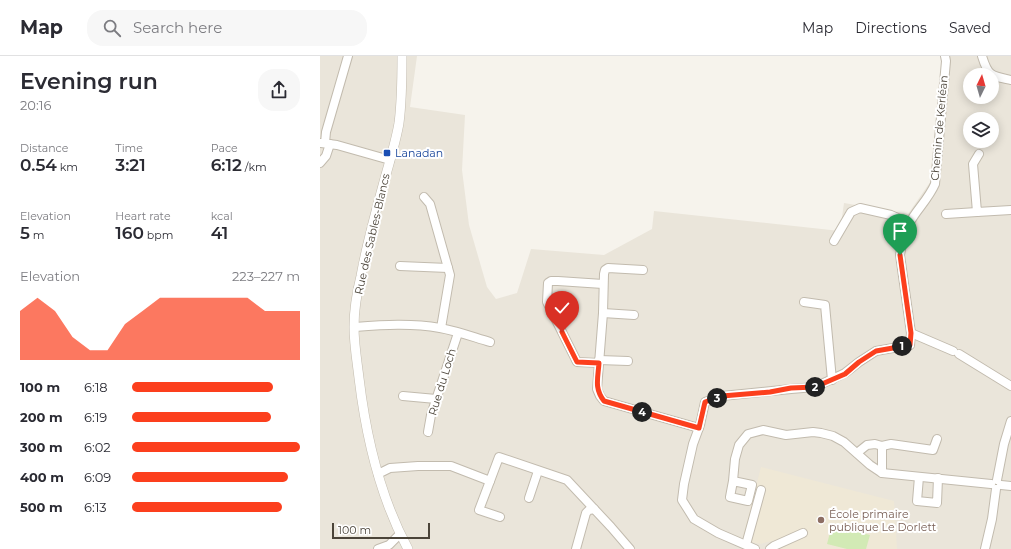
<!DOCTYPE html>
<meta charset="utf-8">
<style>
body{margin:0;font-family:Montserrat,sans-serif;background:#f7f7f7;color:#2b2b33;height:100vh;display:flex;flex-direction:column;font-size:15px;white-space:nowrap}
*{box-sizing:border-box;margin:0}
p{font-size:13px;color:#7c7c81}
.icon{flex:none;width:22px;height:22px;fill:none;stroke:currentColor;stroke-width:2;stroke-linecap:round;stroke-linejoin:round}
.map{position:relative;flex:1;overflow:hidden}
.sheet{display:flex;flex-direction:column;background:#fff;width:320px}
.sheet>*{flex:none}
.needle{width:26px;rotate:5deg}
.buttons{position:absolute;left:643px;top:12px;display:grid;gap:8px}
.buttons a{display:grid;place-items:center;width:36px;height:36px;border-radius:50%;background:#fff;box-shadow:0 2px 10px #0003;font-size:20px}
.scale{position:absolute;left:12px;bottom:10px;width:98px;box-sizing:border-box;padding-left:4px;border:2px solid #4b4439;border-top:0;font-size:11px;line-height:14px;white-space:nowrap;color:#4b4439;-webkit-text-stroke:3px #fff;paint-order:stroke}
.pin{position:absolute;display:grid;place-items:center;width:34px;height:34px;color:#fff;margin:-41px -17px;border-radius:50% 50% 50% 0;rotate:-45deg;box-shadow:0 0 4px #0007}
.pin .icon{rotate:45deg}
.km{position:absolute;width:20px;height:20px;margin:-10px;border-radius:50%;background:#222;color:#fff;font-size:11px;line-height:20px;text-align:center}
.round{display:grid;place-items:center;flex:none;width:42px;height:42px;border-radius:16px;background:#f7f7f7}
.overview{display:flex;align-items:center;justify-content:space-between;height:68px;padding:0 20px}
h1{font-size:22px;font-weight:600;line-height:30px}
.figures{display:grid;grid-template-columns:repeat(3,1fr);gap:6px;height:68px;padding:4px 20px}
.figures div{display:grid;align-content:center}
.figures b{font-size:17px;font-weight:600}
.figures small{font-size:11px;font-weight:400}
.figures p{font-size:11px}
.chart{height:112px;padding:8px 20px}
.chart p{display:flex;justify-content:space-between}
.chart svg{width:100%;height:72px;margin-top:4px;fill:#fc3f1d;opacity:.7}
ul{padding:0 20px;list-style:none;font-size:13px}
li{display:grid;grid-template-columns:64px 48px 1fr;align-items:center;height:30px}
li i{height:10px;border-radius:5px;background:#fc3f1d}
header{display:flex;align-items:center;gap:24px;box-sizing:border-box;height:56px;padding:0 20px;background:#fff;border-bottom:1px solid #e1e1e2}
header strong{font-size:19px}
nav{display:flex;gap:22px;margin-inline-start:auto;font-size:14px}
.search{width:280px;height:36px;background:#f7f7f7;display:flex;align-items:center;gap:10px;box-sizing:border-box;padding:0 14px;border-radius:16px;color:#7c7c81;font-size:15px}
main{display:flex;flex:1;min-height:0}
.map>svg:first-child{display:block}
.residential{fill:#eae5da;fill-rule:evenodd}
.education{fill:#efe8d6}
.pitch{fill:#d2eab5}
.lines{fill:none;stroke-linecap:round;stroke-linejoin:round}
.minor-casing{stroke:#c2bbae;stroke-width:10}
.tertiary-casing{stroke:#c2bbae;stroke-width:10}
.minor{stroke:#fff;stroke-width:8}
.tertiary{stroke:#fff;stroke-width:9}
.route-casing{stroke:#fff;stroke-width:8}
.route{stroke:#fc3f1d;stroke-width:5}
.transit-dot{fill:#1a4fb4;stroke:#fff;stroke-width:1.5}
.education-dot{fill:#8d6e63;stroke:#fff;stroke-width:1.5}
.labels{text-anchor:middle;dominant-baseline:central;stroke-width:4;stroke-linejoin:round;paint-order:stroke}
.street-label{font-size:11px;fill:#4b4439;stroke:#fff}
.transit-label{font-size:11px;fill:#164399;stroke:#fff;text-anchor:start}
.education-label{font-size:11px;fill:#785e54;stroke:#fff;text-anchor:start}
</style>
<header>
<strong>Map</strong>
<div class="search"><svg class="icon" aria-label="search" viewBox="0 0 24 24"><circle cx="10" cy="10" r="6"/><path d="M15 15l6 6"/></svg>Search here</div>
<nav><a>Map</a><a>Directions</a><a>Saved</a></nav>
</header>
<main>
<section class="sheet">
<div class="overview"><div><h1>Evening run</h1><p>20:16</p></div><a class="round"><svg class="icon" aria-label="share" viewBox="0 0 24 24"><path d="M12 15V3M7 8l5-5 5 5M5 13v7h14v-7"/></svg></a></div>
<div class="figures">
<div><p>Distance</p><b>0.54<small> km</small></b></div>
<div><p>Time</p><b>3:21</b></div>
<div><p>Pace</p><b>6:12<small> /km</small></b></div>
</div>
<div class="figures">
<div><p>Elevation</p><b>5<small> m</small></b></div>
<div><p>Heart rate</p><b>160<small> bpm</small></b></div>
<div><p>kcal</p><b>41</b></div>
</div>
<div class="chart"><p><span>Elevation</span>223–227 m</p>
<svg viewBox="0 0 160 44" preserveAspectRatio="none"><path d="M0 44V14L10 6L20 14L30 30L40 38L50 38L60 22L70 14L80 6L90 6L100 6L110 6L120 6L130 6L140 14L150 14L160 14V44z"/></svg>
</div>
<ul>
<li><b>100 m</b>6:18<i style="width:84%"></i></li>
<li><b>200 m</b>6:19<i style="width:83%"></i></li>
<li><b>300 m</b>6:02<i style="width:100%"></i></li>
<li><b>400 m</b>6:09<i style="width:93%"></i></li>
<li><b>500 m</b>6:13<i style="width:89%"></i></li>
</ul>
</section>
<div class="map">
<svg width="691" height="493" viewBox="0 0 691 493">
<rect width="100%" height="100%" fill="#f6f3ec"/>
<!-- residential -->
<path class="residential" d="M0 0H97L90 51 145 59 142 114 149 169 167 231 176 243 197 237 211 193 284 199 332 173 334 155 520 175 524 147 588 158 613 122 622 0H691V493H0ZM650 19H672V41H650ZM650 63H672V85H650Z"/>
<!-- education -->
<polygon class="education" points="441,411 574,445 577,493 459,493 456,484 440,488 422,484"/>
<!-- pitch -->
<polygon class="pitch" points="512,469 550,479 546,493 527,493 507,488"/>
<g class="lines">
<!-- minor casing -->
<g class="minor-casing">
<g id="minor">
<path d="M662 0C668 20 671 20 691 24"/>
<polyline points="1,87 17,89 70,104"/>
<polyline points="5,87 6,76 28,0"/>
<polyline points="659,98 653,108 657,156 691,154"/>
<polyline points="0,107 6,100 10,88"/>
<polyline points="104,141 110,148 130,219 121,272"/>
<polyline points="626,158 657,156"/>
<polyline points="514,185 531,156 540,152 571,159 589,167"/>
<polyline points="80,210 128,212"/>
<polyline points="323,214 288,212 285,214 284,218 283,257 277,333 280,340 284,345 379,372"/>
<polyline points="484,246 505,249 512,324"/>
<polyline points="283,257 314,259"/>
<path d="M34 271C63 269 91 267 120 272 137 275 153 281 170 286"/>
<polyline points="591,277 633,295"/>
<polyline points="639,298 691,330"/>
<polyline points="279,304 308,305"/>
<polyline points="279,307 257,306 227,246 228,227 231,225 238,225 283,228"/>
<polyline points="83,340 116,343"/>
<polyline points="108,376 111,359 138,277"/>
<polyline points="562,390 562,417"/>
<polyline points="537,397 547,389 555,388 562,390 571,388 613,394 617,383"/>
<polyline points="58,418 70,412 98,410 131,410 170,425 179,401 247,424 291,471 310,493"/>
<polyline points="599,421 597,445 617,447 618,422"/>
<polyline points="677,424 684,388 691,365"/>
<polyline points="170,425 159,454 180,461"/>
<polyline points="413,425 432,429 428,445 410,441 413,425 415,403 419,389 428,378 443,374 466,379 493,376 501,377 513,380 524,386 550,409 562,417 671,428"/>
<polyline points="681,429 691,430"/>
<polyline points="209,442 218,415"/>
<polyline points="427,485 441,434"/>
<polyline points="58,493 69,489 80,478"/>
<polyline points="256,493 266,457 269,454 274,453"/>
<path d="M435 493 398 477 374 463 362 444 364 428 373 388 380 369 385 346 402 340 471 333 495 331 525 317 539 306 556 295 590 289 591 277 580 199C582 189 583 178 589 168 596 154 608 144 615 128L626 5 625 0"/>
<polyline points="450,493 454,490 483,477"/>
<polyline points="665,493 672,463 676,433"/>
</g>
</g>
<!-- tertiary casing -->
<g class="tertiary-casing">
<path id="tertiary" d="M82 0C82 22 82 44 79 67 76 85 70 104 65 122 56 155 47 187 41 220 37 236 34 254 34 271 34 288 37 305 39 322 46 381 60 441 88 493"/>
</g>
<!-- minor -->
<use href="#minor" class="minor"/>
<!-- tertiary -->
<use href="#tertiary" class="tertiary"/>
</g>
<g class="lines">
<!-- route casing -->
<g class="route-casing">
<path id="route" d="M242 276 257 306 279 307C278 322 274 332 284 345L379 372 385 346 402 340 450 336 471 332 495 331 525 318 539 306 556 295 590 289 591 277 580 199"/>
</g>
<!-- route -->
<use href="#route" class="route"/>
</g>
<!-- markers -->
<rect class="transit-dot" x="63" y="93" width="8" height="8" rx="2"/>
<circle class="education-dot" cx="501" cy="464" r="4"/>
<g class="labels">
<!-- street labels -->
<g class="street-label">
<text transform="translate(619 72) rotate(-85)">Chemin de Kerléan</text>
<text transform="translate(52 178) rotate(-77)">Rue des Sables-Blancs</text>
<text transform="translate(122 326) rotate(-73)">Rue du Loch</text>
</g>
<!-- transit labels -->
<g class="transit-label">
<text x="75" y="97">Lanadan</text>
</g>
<!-- education labels -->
<g class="education-label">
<text x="509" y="458">École primaire<tspan x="509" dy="13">publique Le Dorlett</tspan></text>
</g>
</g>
</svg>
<div class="buttons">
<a><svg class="needle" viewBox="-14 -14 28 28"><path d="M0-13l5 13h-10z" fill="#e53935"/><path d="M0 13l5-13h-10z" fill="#7c7c81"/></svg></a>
<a><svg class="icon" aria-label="layers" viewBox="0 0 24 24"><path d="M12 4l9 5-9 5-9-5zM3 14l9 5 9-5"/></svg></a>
</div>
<div class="scale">100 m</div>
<div class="pin" style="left:580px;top:199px;background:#1e9e55"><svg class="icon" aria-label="arrive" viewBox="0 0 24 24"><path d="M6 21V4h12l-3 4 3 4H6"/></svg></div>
<div class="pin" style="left:242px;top:276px;background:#d93025"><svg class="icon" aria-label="check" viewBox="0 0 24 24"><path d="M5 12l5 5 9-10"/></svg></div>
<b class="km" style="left:582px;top:290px">1</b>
<b class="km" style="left:495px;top:331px">2</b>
<b class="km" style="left:397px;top:342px">3</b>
<b class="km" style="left:322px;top:356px">4</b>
</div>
</main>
